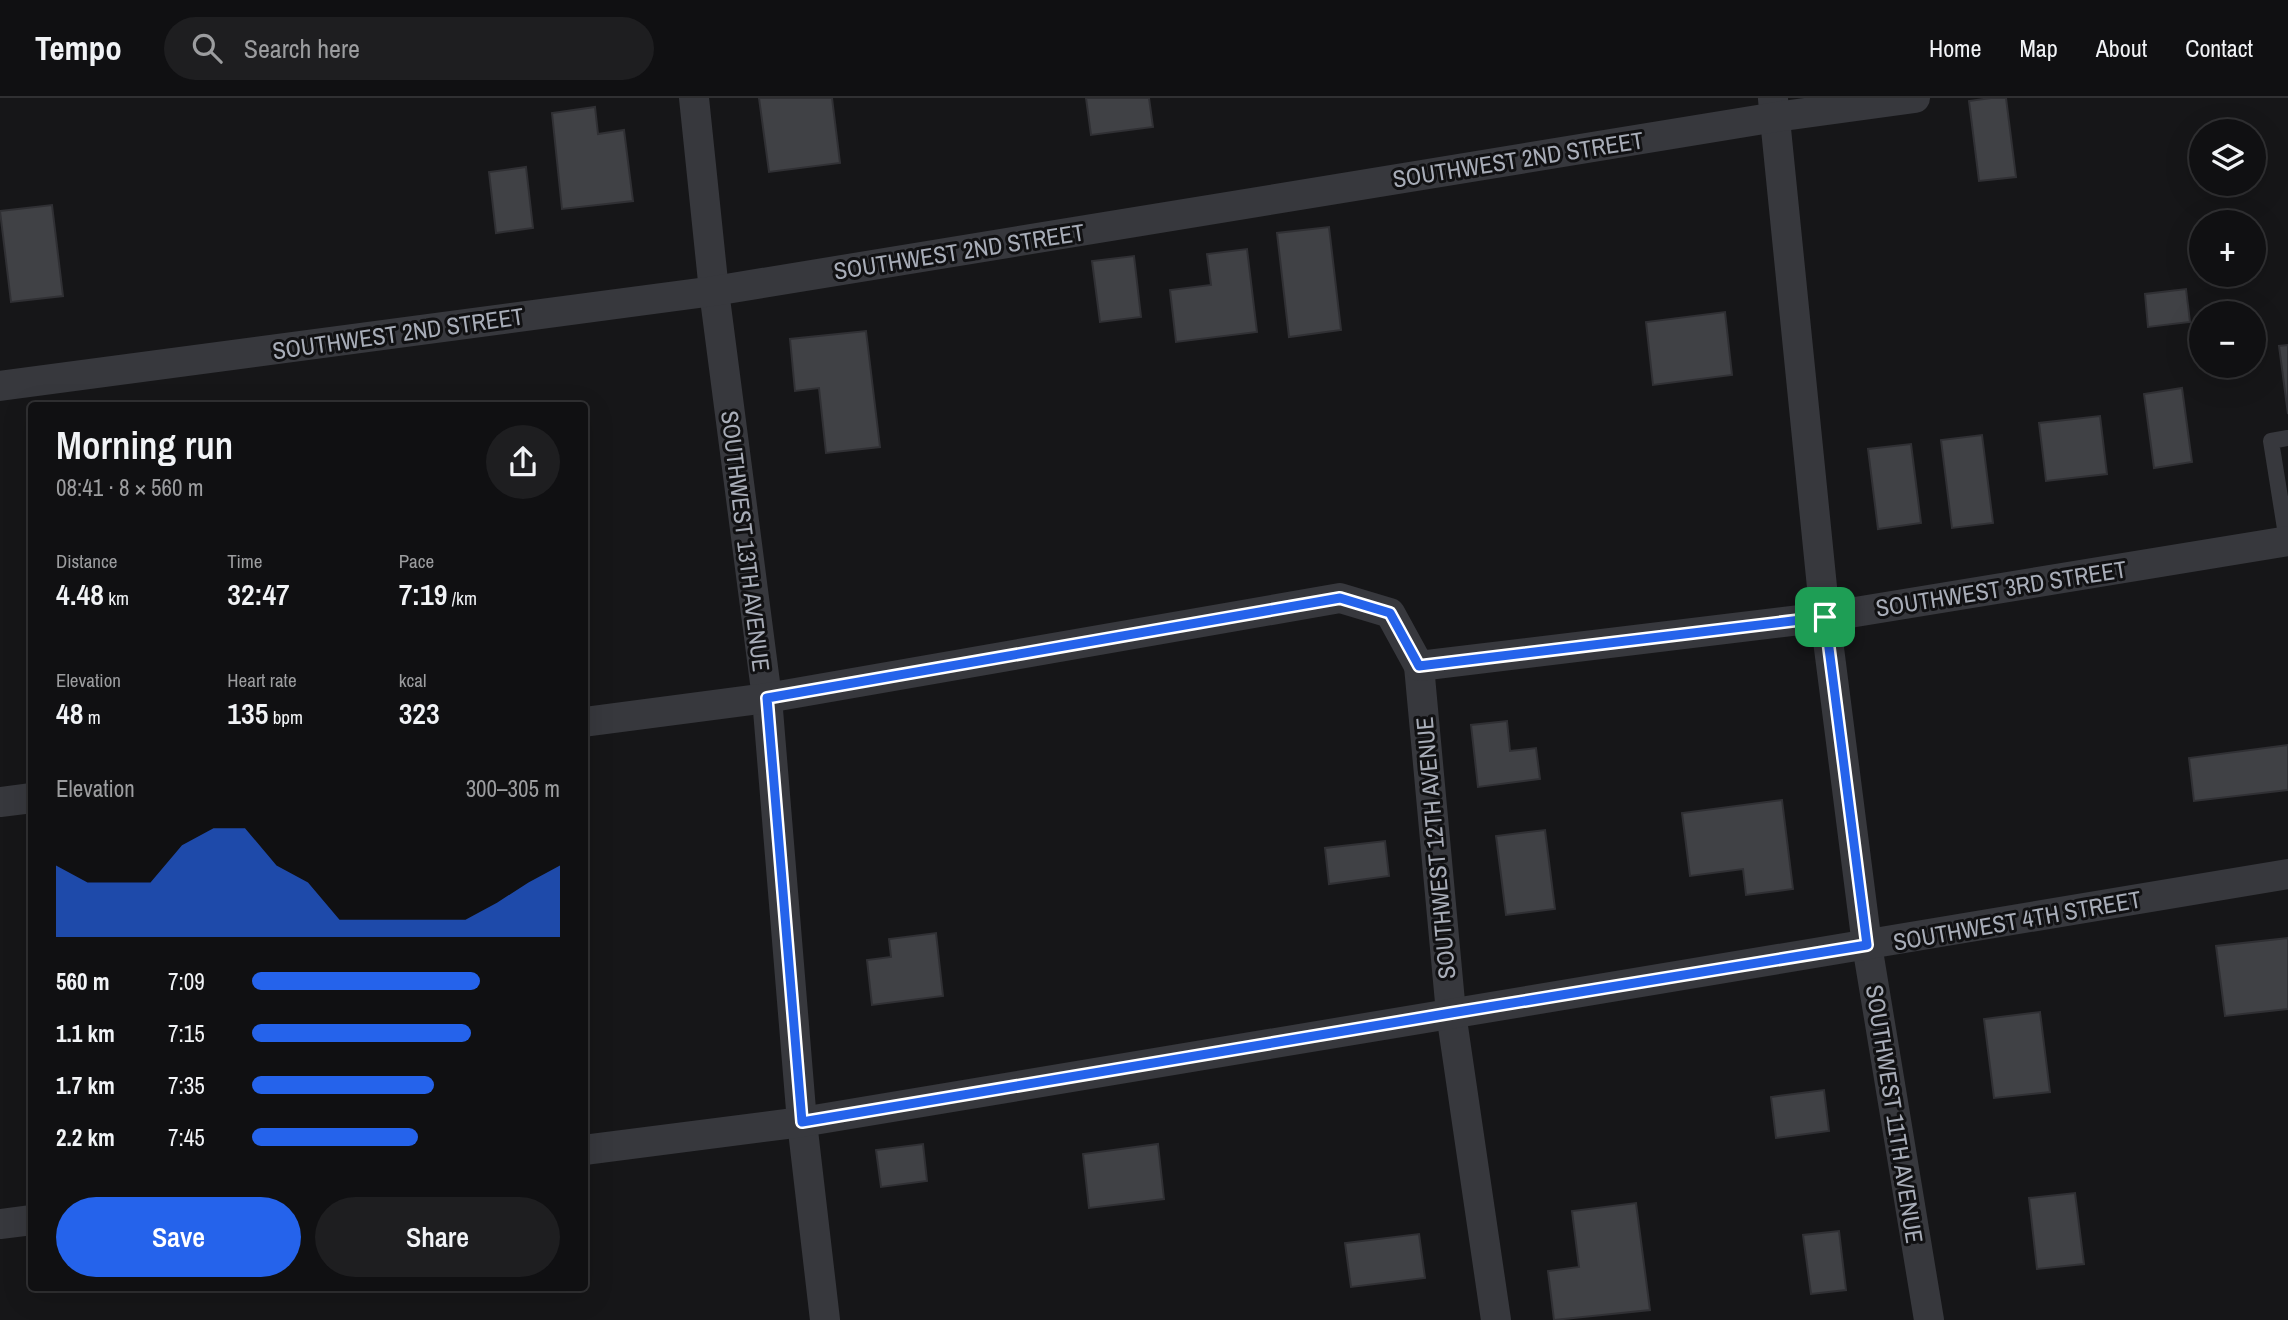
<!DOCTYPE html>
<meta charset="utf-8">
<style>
body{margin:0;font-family:"Archivo Narrow",sans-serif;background:#1e1e20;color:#f1f3f6;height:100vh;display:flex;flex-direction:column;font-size:26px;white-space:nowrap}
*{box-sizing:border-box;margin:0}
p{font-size:23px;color:#9c9d9f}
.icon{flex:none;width:38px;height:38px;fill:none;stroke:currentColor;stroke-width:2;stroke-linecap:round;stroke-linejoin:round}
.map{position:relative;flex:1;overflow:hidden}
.side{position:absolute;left:28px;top:304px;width:560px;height:889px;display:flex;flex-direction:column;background:#101012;border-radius:7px;box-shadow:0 7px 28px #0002,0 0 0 2px #303032}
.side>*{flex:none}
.tools{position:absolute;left:2189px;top:21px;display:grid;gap:14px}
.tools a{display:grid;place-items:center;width:77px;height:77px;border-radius:50%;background:#101012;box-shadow:0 7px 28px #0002,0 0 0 2px #303032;font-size:35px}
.pin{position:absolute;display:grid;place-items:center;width:60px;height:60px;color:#fff;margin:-30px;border-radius:14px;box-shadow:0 4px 10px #0006}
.round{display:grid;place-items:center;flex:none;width:74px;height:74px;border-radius:37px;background:#1e1e20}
.headline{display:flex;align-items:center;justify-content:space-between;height:119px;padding:0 28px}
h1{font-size:38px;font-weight:600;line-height:52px}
.metrics{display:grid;grid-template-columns:repeat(3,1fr);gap:10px;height:119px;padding:7px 28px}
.metrics div{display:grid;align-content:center}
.metrics b{font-size:30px;font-weight:600}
.metrics small{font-size:19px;font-weight:400}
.metrics p{font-size:19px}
.chart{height:196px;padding:14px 28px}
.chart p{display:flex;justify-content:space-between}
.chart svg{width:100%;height:126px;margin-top:7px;fill:#2563eb;opacity:.7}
.cta{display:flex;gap:14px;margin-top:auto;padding:14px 28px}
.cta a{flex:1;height:80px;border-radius:42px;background:#2563eb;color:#fff;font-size:28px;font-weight:600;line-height:80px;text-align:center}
.cta a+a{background:#1e1e20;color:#f1f3f6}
ul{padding:0 28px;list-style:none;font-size:23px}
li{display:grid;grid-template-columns:112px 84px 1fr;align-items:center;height:52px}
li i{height:18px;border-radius:9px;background:#2563eb}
header{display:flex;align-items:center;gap:42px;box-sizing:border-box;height:98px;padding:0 35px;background:#101012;border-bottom:2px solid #303032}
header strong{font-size:33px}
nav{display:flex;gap:38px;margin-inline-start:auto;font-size:24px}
.search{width:490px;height:63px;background:#1e1e20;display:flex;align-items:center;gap:18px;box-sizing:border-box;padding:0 24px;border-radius:38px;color:#9c9d9f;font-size:26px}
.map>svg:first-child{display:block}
.building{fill:#404145;stroke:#303034;stroke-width:2}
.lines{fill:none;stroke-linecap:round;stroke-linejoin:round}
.lane{stroke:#37383d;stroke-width:16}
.street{stroke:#37383d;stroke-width:30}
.route-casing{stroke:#fff;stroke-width:14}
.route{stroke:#2563eb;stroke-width:9}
.labels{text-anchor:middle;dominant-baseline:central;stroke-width:6;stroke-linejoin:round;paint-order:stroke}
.street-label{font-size:24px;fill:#a8adb8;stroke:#111113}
</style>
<header>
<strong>Tempo</strong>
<div class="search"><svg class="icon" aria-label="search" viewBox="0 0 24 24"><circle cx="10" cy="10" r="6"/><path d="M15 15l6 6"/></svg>Search here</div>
<nav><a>Home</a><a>Map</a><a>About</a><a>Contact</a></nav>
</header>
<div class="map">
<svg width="2288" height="1222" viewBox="0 0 2288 1222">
<rect width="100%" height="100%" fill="#161618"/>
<!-- building -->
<g class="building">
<polygon points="759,0 832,0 840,65 769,74"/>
<polygon points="1086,0 1149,0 1153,29 1091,37"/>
<polygon points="1991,0 2006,0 2016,79 1979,83 1969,3"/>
<polygon points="595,9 598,36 624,32 633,103 562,111 552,15"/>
<polygon points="526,69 533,130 496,135 489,74"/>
<polygon points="52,107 63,198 11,204 0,113"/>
<polygon points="1329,129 1341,232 1289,239 1277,135"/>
<polygon points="1247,151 1257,234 1176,244 1170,192 1211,187 1207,156"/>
<polygon points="1134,158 1141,219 1100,224 1092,163"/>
<polygon points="2186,191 2190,224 2148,229 2145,196"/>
<polygon points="1725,214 1732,277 1653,287 1646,224"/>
<polygon points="866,233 880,349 826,355 819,290 795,293 790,241"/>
<polygon points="2288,247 2288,316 2279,248"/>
<polygon points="2182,290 2192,364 2154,370 2144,296"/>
<polygon points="2100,318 2107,376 2046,383 2039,325"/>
<polygon points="1982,337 1993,425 1952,430 1941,342"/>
<polygon points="1911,346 1921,425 1878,431 1868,351"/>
<polygon points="1507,623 1510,653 1536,650 1540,681 1478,689 1471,627"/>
<polygon points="2288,647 2288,692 2194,703 2189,660"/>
<polygon points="1782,702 1793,791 1746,797 1743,771 1690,778 1682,715"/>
<polygon points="1545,732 1555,811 1506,817 1496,738"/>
<polygon points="1385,743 1389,778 1329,786 1325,750"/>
<polygon points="936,835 943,898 872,907 867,862 891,859 889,841"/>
<polygon points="2288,840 2288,911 2225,918 2216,848"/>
<polygon points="2040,914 2050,994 1994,1000 1984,921"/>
<polygon points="1824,992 1829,1033 1776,1040 1771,999"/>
<polygon points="923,1046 927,1083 881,1089 876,1052"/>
<polygon points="1158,1046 1164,1101 1089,1110 1083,1056"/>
<polygon points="2075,1095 2084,1166 2037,1171 2029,1100"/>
<polygon points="1636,1105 1650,1212 1554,1222 1548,1173 1579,1169 1572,1113"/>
<polygon points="1839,1133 1846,1192 1811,1196 1803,1137"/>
<polygon points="1419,1136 1425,1180 1351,1189 1345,1145"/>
</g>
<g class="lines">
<!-- lane -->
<polyline class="lane" points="2287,443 2271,343 2288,340"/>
<!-- street -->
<g class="street">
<polyline points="694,0 714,193 767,600 802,1024 825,1222"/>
<polyline points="1773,1 1825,519 1867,847 1929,1222"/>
<polyline points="0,288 714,193 1776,19 1915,0"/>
<polyline points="1419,568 1451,915 1496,1222"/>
<polyline points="584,624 767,600 1340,500 1390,515 1419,568 1825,519 2288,443"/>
<polyline points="0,704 32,700"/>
<polyline points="584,1052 802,1024 2288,776"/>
<polyline points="0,1126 32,1122"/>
</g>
</g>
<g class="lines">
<!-- route casing -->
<g class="route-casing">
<polygon id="route" points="1340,500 1390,515 1419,568 1825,519 1867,847 1451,915 802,1024 767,600"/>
</g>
<!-- route -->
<use href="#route" class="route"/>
</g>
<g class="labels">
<!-- street labels -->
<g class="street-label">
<text transform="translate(1518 61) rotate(-9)">SOUTHWEST 2ND STREET</text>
<text transform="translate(959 153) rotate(-9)">SOUTHWEST 2ND STREET</text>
<text transform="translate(398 235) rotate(-8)">SOUTHWEST 2ND STREET</text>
<text transform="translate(746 443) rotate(83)">SOUTHWEST 13TH AVENUE</text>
<text transform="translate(2001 490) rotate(-9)">SOUTHWEST 3RD STREET</text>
<text transform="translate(1435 750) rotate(-95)">SOUTHWEST 12TH AVENUE</text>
<text transform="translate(2017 822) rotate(-10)">SOUTHWEST 4TH STREET</text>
<text transform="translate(1895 1016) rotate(81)">SOUTHWEST 11TH AVENUE</text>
</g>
</g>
</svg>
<div class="tools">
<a><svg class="icon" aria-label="layers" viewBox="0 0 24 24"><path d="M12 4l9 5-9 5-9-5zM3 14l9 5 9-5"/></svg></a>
<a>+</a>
<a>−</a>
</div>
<div class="pin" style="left:1825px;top:519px;background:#1e9e55"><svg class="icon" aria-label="arrive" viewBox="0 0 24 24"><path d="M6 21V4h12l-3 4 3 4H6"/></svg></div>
<section class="side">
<div class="headline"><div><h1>Morning run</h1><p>08:41 · 8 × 560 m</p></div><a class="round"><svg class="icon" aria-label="share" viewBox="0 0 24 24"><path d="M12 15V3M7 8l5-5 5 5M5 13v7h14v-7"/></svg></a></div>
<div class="metrics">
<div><p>Distance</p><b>4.48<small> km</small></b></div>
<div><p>Time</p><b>32:47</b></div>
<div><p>Pace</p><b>7:19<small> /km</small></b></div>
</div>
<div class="metrics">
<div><p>Elevation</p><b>48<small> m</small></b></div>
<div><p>Heart rate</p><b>135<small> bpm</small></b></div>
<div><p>kcal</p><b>323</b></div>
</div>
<div class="chart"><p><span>Elevation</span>300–305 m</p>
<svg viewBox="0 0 160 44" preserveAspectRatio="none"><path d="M0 44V19L10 25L20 25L30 25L40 12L50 6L60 6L70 19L80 25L90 38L100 38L110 38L120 38L130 38L140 32L150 25L160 19V44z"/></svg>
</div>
<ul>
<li><b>560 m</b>7:09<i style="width:74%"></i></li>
<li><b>1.1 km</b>7:15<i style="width:71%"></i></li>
<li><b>1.7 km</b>7:35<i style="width:59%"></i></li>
<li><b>2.2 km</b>7:45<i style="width:54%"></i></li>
</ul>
<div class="cta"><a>Save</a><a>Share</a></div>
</section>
</div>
